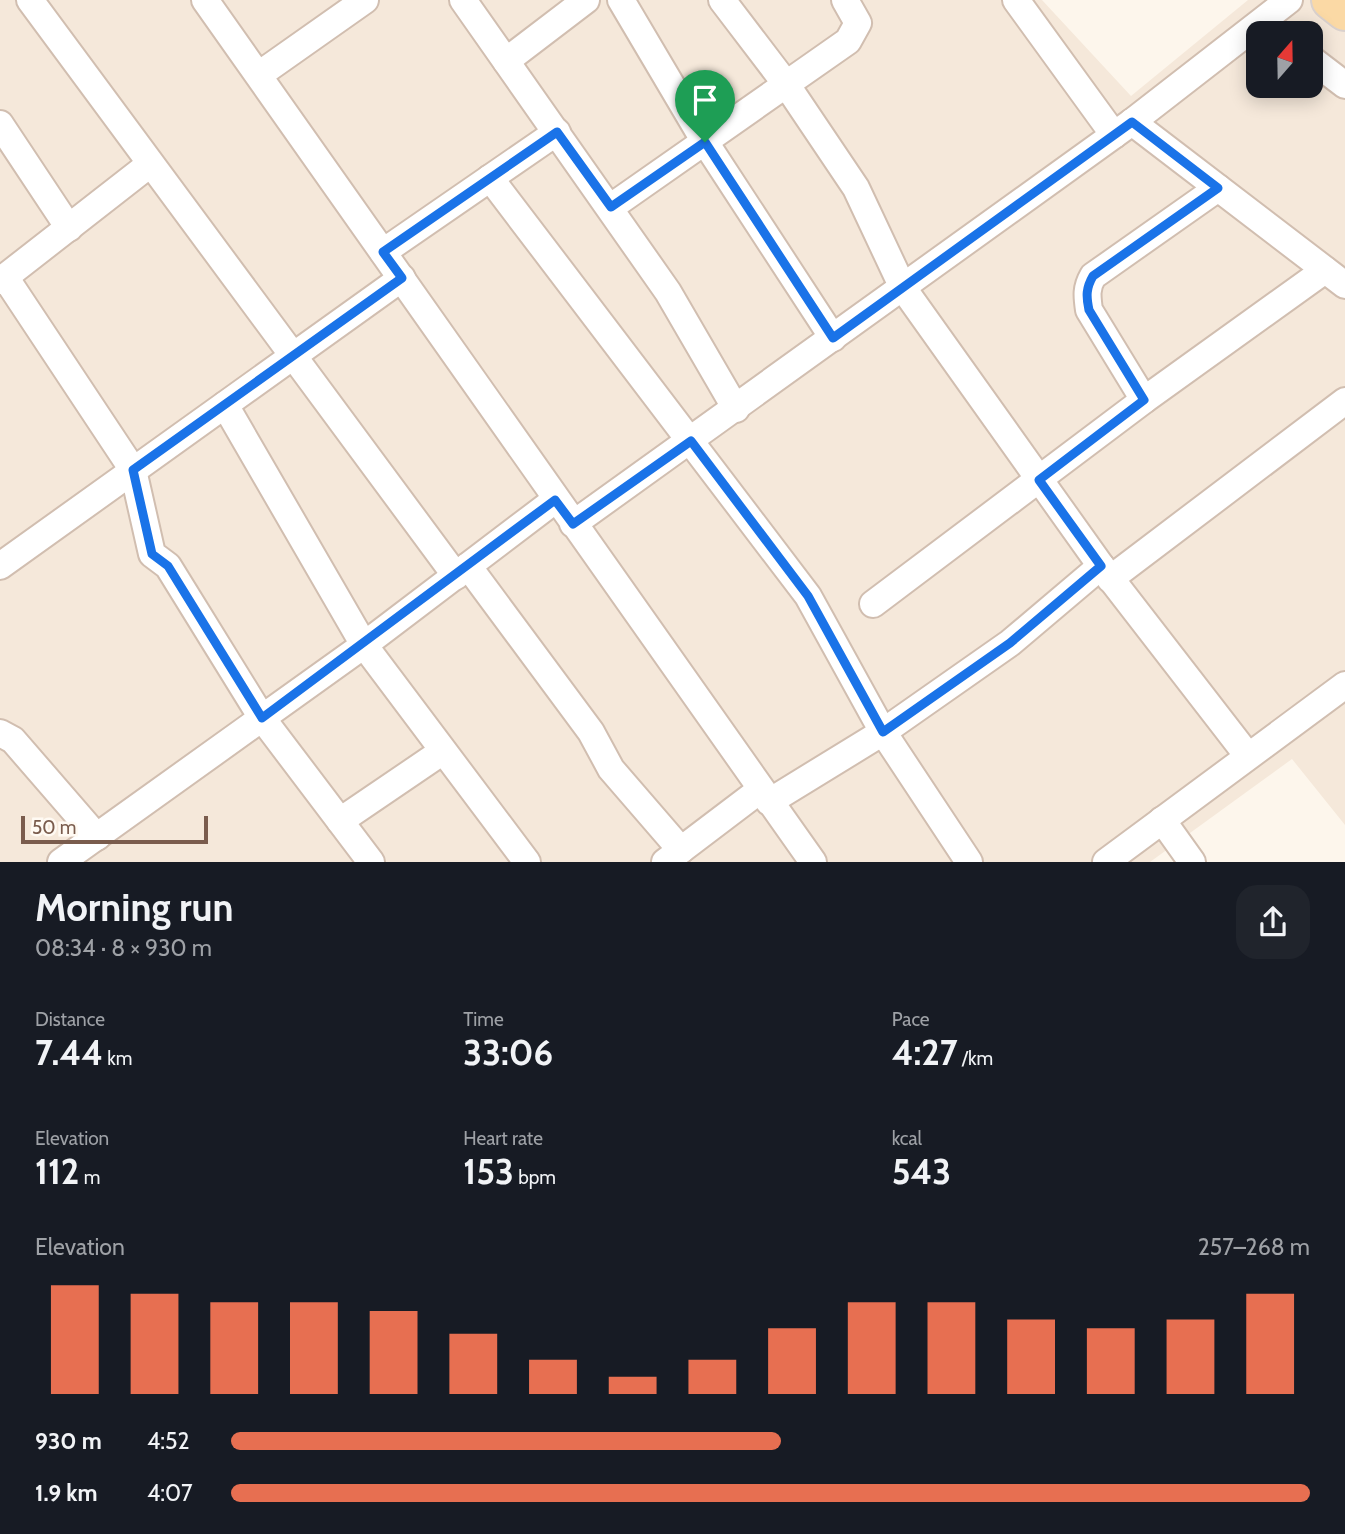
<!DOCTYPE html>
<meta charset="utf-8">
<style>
body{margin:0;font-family:Cabin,sans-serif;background:#20242c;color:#f1f3f6;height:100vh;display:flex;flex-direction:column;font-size:26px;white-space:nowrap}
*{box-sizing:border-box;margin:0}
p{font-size:23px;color:#9ea1a6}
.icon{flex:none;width:38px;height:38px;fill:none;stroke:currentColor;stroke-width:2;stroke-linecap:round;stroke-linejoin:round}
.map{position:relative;height:862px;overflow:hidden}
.details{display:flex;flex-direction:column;background:#171b24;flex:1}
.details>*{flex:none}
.needle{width:46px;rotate:20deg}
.fabs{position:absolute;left:1246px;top:21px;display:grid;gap:14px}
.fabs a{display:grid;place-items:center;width:77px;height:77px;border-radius:14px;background:#171b24;box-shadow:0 4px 18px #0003;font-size:35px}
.scale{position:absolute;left:21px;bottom:18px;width:187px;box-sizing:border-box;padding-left:7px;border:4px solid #7a5c4d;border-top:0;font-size:19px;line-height:24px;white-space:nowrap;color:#7a5c4d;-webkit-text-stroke:5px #fffaf3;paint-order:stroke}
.pin{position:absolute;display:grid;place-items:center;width:60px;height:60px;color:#fff;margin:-72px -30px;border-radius:50% 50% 50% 0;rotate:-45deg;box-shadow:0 0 7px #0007}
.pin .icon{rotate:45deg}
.round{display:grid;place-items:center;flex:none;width:74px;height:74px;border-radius:21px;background:#20242c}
.head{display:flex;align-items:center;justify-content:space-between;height:119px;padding:0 35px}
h1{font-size:38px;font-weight:800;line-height:52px}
.stats{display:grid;grid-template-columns:repeat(3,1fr);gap:10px;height:119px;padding:7px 35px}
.stats div{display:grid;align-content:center}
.stats b{font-size:35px;font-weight:800}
.stats small{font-size:19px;font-weight:400}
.stats p{font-size:19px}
.chart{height:196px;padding:14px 35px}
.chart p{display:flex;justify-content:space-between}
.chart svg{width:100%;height:126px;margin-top:7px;stroke:#e76f51;stroke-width:6}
ul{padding:0 35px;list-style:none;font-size:23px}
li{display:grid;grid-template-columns:112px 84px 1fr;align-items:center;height:52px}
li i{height:18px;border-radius:9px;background:#e76f51}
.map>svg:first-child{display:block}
.residential{fill:#f5e8da;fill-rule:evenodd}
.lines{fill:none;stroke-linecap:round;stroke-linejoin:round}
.minor-casing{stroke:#d1beb0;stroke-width:30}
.primary-casing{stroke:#dad1cd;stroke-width:42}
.minor{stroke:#fff;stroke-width:26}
.primary{stroke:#fbd9a5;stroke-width:38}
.route-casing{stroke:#fff;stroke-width:14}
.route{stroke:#1a73e8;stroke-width:9}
</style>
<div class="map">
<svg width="1345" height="862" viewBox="0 0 1345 862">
<rect width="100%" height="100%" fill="#fdf6ec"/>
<!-- residential -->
<path class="residential" d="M0 0H1042L1131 96 1248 0H1318L1345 17V825L1292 759 1150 862H0ZM1258 33H1311V86H1258Z"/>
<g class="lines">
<!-- minor casing -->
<g class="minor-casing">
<g id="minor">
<polyline points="30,0 456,576"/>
<polyline points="205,0 813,862"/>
<polyline points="463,0 668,292 736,409"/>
<polyline points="621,0 705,142 833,338"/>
<polyline points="722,0 786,84 856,188 903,288 1101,566 1248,756"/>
<polyline points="1016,0 1114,135"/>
<polyline points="1311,59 1345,85"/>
<polyline points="506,61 586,0"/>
<polyline points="260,74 365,0"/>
<polyline points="1132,122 1345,285"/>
<polyline points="0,124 69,228"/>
<polyline points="490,178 808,596 883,732 969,862"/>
<polyline points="611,207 848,41 858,23 845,0"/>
<polyline points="383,252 557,132"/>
<polyline points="5,277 133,470 152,554 168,566 262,718 371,862"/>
<polyline points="0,281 150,164"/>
<path d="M1144 400 1089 310C1087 296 1086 288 1093 276L1218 188"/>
<polyline points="225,405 364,645 527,862"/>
<polyline points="573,524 1132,122 1289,0"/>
<polyline points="0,566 402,278"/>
<polyline points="468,566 591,732 611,769 681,850"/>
<polyline points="1110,579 1345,401"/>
<polyline points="873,604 1144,400 1325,270"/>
<polyline points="0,733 13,740 97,837"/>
<polyline points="769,802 883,732 1010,643 1101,566"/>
<polyline points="1162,820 1192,862"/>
<polyline points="340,821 443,751"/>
<polyline points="61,862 364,645 555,500"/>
<polyline points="665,862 760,790"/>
<polyline points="1106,862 1345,685"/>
</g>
</g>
<!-- primary casing -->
<g class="primary-casing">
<polyline id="primary" points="1331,0 1345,11"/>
</g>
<!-- minor -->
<use href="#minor" class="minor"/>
<!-- primary -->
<use href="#primary" class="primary"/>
</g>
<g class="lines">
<!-- route casing -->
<g class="route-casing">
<path id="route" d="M1132 122 1218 188 1093 276C1086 288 1086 296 1089 310L1144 400 1039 480 1101 566 1010 643 883 732 808 596 691 441 573 524 555 500 262 718 168 566 152 554 133 470 402 278 383 252 557 132 611 207 705 142 833 338Z"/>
</g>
<!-- route -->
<use href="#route" class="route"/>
</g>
</svg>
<div class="fabs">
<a><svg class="needle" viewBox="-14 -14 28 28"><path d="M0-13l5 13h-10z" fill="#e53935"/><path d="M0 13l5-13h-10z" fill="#9ea1a6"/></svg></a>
</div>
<div class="scale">50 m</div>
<div class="pin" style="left:705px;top:142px;background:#1e9e55"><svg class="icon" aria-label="arrive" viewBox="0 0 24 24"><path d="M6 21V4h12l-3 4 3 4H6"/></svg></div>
</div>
<section class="details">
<div class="head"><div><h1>Morning run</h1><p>08:34 · 8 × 930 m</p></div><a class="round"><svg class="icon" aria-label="share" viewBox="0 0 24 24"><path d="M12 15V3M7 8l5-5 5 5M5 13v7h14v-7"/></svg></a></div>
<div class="stats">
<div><p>Distance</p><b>7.44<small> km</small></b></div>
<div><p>Time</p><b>33:06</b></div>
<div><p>Pace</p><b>4:27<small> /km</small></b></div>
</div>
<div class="stats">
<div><p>Elevation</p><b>112<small> m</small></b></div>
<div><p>Heart rate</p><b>153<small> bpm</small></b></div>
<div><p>kcal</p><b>543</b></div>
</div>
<div class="chart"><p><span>Elevation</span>257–268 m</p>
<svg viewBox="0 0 160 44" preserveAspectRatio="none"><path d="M5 44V6M15 44V9M25 44V12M35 44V12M45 44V15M55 44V23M65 44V32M75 44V38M85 44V32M95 44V21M105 44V12M115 44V12M125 44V18M135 44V21M145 44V18M155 44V9"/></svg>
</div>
<ul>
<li><b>930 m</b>4:52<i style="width:51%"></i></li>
<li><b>1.9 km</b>4:07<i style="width:100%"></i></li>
</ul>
</section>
